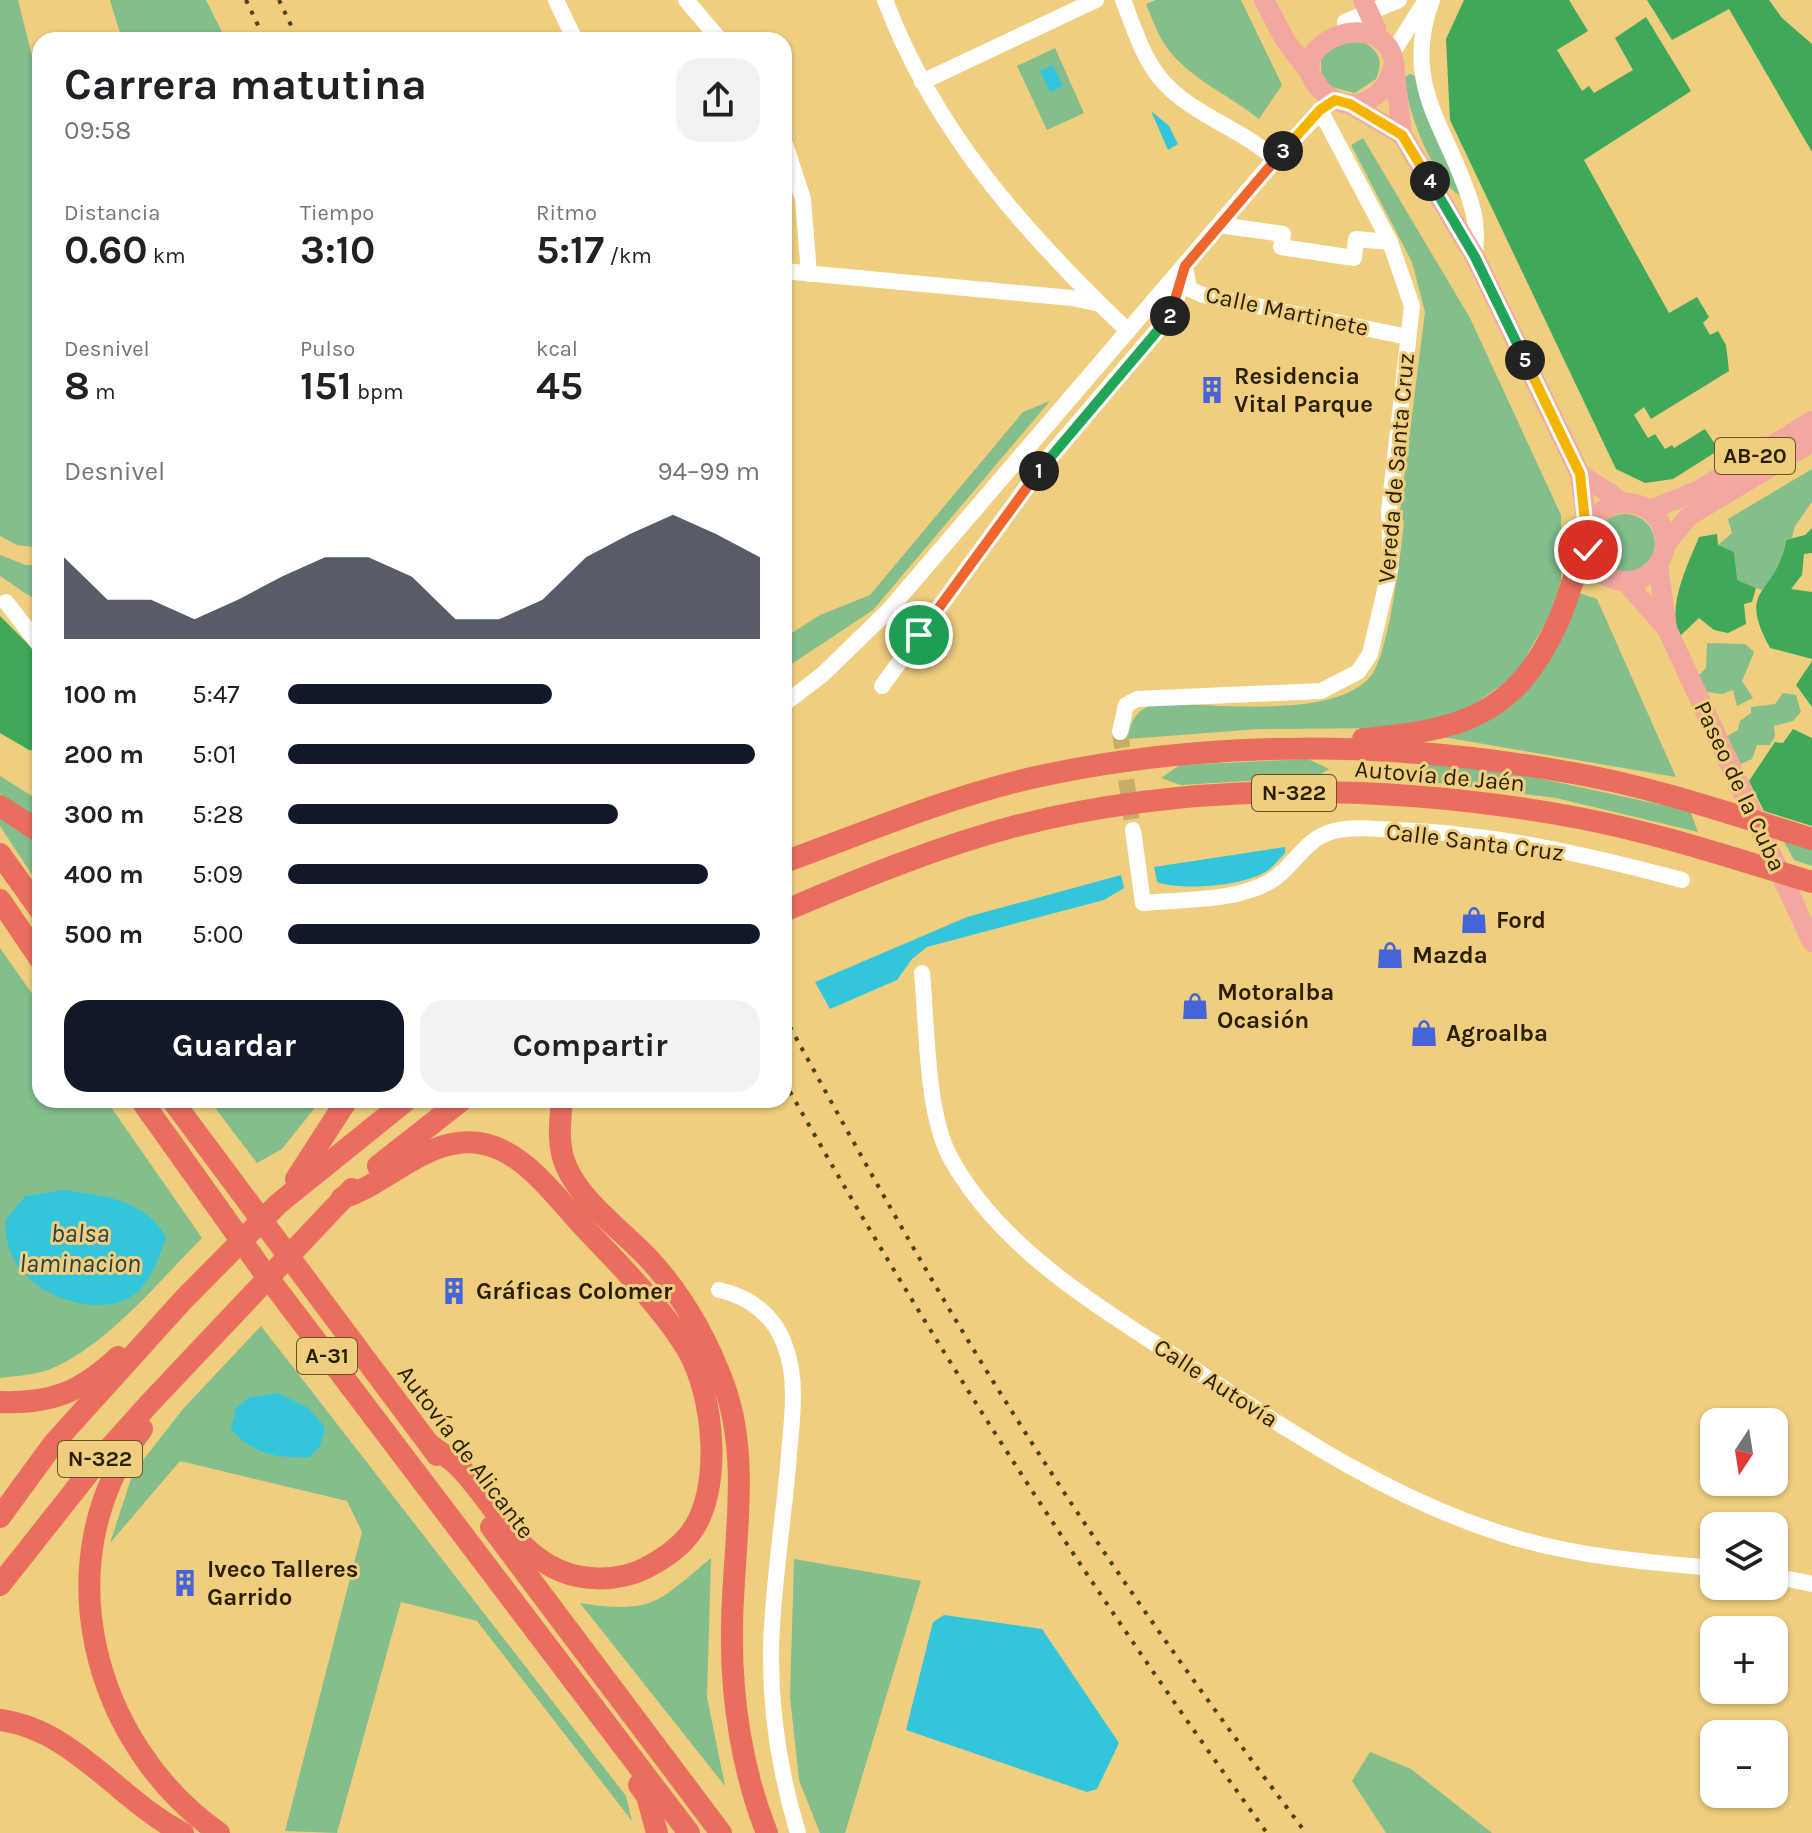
<!DOCTYPE html>
<html lang="es">
<meta charset="utf-8">
<style>
body{margin:0;font-family:Karla,sans-serif;background:#f2f2f2;color:#202124;height:100vh;display:flex;flex-direction:column;font-size:30px;white-space:nowrap}
*{box-sizing:border-box;margin:0}
p{font-size:26px;color:#757577}
.icon{flex:none;width:44px;height:44px;fill:none;stroke:currentColor;stroke-width:2;stroke-linecap:round;stroke-linejoin:round}
.map{position:relative;flex:1;overflow:hidden}
.side{position:absolute;left:32px;top:32px;width:760px;height:1076px;display:flex;flex-direction:column;background:#fff;border-radius:24px;box-shadow:0 2px 6px #0004}
.side>*{flex:none}
.needle{width:52px;rotate:192deg}
.tools{position:absolute;left:1700px;top:1408px;display:grid;gap:16px}
.tools a{display:grid;place-items:center;width:88px;height:88px;border-radius:16px;background:#fff;box-shadow:0 2px 6px #0004;font-size:40px}
.pin{position:absolute;display:grid;place-items:center;width:68px;height:68px;color:#fff;margin:-34px;border:4px solid #fff;border-radius:50%;box-shadow:0 2px 8px #0007}
.km{position:absolute;width:40px;height:40px;margin:-20px;border-radius:50%;background:#222;color:#fff;font-size:22px;line-height:40px;text-align:center}
.round{display:grid;place-items:center;flex:none;width:84px;height:84px;border-radius:24px;background:#f2f2f2}
.summary{display:flex;align-items:center;justify-content:space-between;height:136px;padding:0 32px}
h1{font-size:44px;font-weight:700;line-height:60px}
.figures{display:grid;grid-template-columns:repeat(3,1fr);gap:12px;height:136px;padding:8px 32px}
.figures div{display:grid;align-content:center}
.figures b{font-size:40px;font-weight:700}
.figures small{font-size:22px;font-weight:400}
.figures p{font-size:22px}
.chart{height:224px;padding:16px 32px}
.chart p{display:flex;justify-content:space-between}
.chart svg{width:100%;height:144px;margin-top:8px;fill:#111827;opacity:.7}
.primary-button{display:flex;gap:16px;margin-top:auto;padding:16px 32px}
.primary-button a{flex:1;height:92px;border-radius:24px;background:#111827;color:#fff;font-size:32px;font-weight:700;line-height:92px;text-align:center}
.primary-button a+a{background:#f2f2f2;color:#202124}
ul{padding:0 32px;list-style:none;font-size:26px}
li{display:grid;grid-template-columns:128px 96px 1fr;align-items:center;height:60px}
li i{height:20px;border-radius:10px;background:#111827}
.map>svg:first-child{display:block}
.green{fill:#83be8c}
.forest{fill:#3fa859}
.water{fill:#33c6da}
.lines{fill:none;stroke-linecap:round;stroke-linejoin:round}
.minor-tunnel{stroke:#c8ac66;stroke-width:16;stroke-dasharray:16 8;stroke-linecap:butt}
.minor{stroke:#fff;stroke-width:16}
.major{stroke:#f2a8a0;stroke-width:20}
.highway{stroke:#ea6e60;stroke-width:22}
.rail{stroke:#514119;stroke-width:4;stroke-dasharray:4 8;stroke-linecap:butt}
.split-1-casing{stroke:#fff;stroke-width:16}
.split-2-casing{stroke:#fff;stroke-width:16}
.split-3-casing{stroke:#fff;stroke-width:16}
.split-4-casing{stroke:#fff;stroke-width:16}
.split-5-casing{stroke:#fff;stroke-width:16}
.split-6-casing{stroke:#fff;stroke-width:16}
.split-1{stroke:#f0652b;stroke-width:10}
.split-2{stroke:#22a559;stroke-width:10}
.split-3{stroke:#f0652b;stroke-width:10}
.split-4{stroke:#f5b400;stroke-width:10}
.split-5{stroke:#22a559;stroke-width:10}
.split-6{stroke:#f5b400;stroke-width:10}
.labels{text-anchor:middle;dominant-baseline:central;stroke-width:6;stroke-linejoin:round;paint-order:stroke}
.shield{fill:#efcf7f;stroke:#655326;stroke-width:2}
.shield-label{font-size:22px;font-weight:bold;fill:#2a1e00}
.street-label{font-size:24px;fill:#2a1e00;stroke:#efcf7f}
.poi-label{font-size:24px;font-weight:bold;fill:#2a1e00;stroke:#efcf7f;text-anchor:start}
.water-label{font-size:26px;font-style:italic;fill:#234145;stroke:#efcf7f}
</style>
<div class="map">
<svg width="1812" height="1833" viewBox="0 0 1812 1833">
<rect width="100%" height="100%" fill="#efcf7f"/>
<!-- green -->
<g class="green">
<polygon points="0,0 18,0 40,88 40,548 17,545 0,536"/>
<polygon points="110,0 206,0 226,40 122,40"/>
<path d="M1156 0H1241L1282 85 1259 119C1228 94 1189 79 1165 45 1157 33 1152 18 1146 4Z"/>
<path d="M1345 34C1368 44 1388 50 1376 79L1355 93 1331 87 1321 73V56Z"/>
<polygon points="1055,48 1084,113 1047,130 1017,66"/>
<path d="M1410 74 1415 76 1461 196C1434 183 1405 107 1405 77Z"/>
<path d="M1363 138 1470 318 1561 515V581L1549 617 1520 667 1503 684 1459 715 1391 728 1259 729 1128 739C1130 720 1137 709 1157 703 1208 704 1336 720 1371 676 1389 654 1401 552 1404 521L1399 518 1425 312 1412 262 1351 145Z"/>
<polygon points="1050,401 873,610 784,669 784,638 820,615 870,595 1023,412"/>
<polygon points="1812,469 1812,502 1795,526 1792,538 1786,540 1779,570 1762,590 1736,580 1734,552 1718,545 1732,533 1728,519"/>
<circle cx="1625" cy="544" r="30"/>
<polygon points="0,555 26,565 40,565 40,603 0,576"/>
<polygon points="1579,593 1597,599 1676,777 1443,737 1472,726"/>
<polygon points="1707,643 1745,644 1754,652 1742,681 1753,698 1737,706 1733,690 1722,694 1707,692 1699,675 1706,668"/>
<polygon points="1783,693 1796,695 1801,712 1793,721 1774,726 1775,736 1770,745 1757,745 1752,759 1741,764 1727,736 1738,730 1740,721 1751,713 1751,707 1775,704"/>
<polygon points="1308,759 1329,769 1316,777 1181,785 1161,778 1180,765"/>
<polygon points="1425,764 1501,770 1690,811 1698,832 1556,798 1423,781 1416,772"/>
<polygon points="0,776 40,801 40,823 0,794"/>
<polygon points="0,818 40,842 40,887 0,826"/>
<polygon points="1782,838 1812,847 1812,866 1794,860"/>
<path d="M0 948 40 1005V1100H106L202 1238C159 1281 105 1348 48 1370 34 1375 15 1376 0 1378Z"/>
<polygon points="209,1100 321,1100 282,1149 257,1163"/>
<polygon points="261,1326 626,1796 632,1821 477,1621 401,1602 337,1833 285,1831 362,1532 347,1501 180,1461 110,1543 133,1473 183,1409"/>
<path d="M711 1558 707 1697 725 1786 580 1603C653 1614 657 1603 711 1558Z"/>
<polygon points="794,1559 921,1581 845,1833 820,1833 799,1780 790,1697"/>
<polygon points="1370,1752 1411,1769 1492,1833 1386,1833 1352,1781"/>
</g>
<!-- forest -->
<g class="forest">
<polygon points="1464,0 1569,0 1588,31 1557,50 1582,91 1589,86 1594,93 1633,70 1615,38 1646,17 1691,91 1584,160 1669,313 1697,297 1709,317 1703,323 1710,335 1718,331 1726,345 1729,371 1651,419 1644,407 1634,415 1648,438 1655,434 1665,449 1672,445 1674,448 1705,429 1719,450 1673,479 1645,483 1616,469 1450,120 1446,39"/>
<polygon points="1647,0 1769,0 1782,18 1812,44 1812,152 1729,9 1672,40"/>
<path d="M1812 528V553L1804 554 1802 575 1791 589 1812 592V659L1770 648C1735 584 1777 597 1786 540L1805 535Z"/>
<path d="M1717 534 1718 545 1734 552 1737 580 1756 588 1752 602 1744 604 1746 624 1728 633 1714 630 1699 618 1680 636C1666 606 1688 565 1699 537Z"/>
<polygon points="0,616 31,647 40,666 40,751 29,750 0,733"/>
<polygon points="1812,661 1812,707 1796,685"/>
<polygon points="1793,729 1812,738 1812,826 1764,811 1749,781 1775,742 1783,743"/>
</g>
<!-- water -->
<g class="water">
<polygon points="1053,65 1063,86 1050,92 1040,71"/>
<polygon points="1151,111 1169,126 1178,144 1168,150"/>
<path d="M1285 847V853C1280 858 1274 866 1267 871 1244 886 1182 891 1157 882L1154 867Z"/>
<polygon points="1121,875 1124,888 1104,900 927,947 912,959 897,980 830,1009 815,982 967,917"/>
<path d="M64 1190C104 1196 144 1199 166 1237 158 1260 148 1292 122 1301 76 1317 0 1282 6 1220 10 1212 20 1204 25 1196Z"/>
<path d="M278 1393 308 1408 325 1427 320 1446 309 1457C278 1459 251 1453 231 1429L236 1408 250 1397Z"/>
<polygon points="944,1615 1042,1629 1119,1743 1097,1789 1087,1792 906,1730 933,1622"/>
</g>
<g class="lines">
<!-- minor-tunnel -->
<polyline class="minor-tunnel" points="1120,732 1133,830"/>
<!-- minor -->
<g class="minor">
<polyline points="556,0 575,40"/>
<polyline points="686,0 720,40"/>
<path d="M885 0C935 133 1027 235 1128 331"/>
<path d="M1123 0C1133 25 1142 56 1160 78 1189 114 1241 128 1275 159"/>
<path d="M1432 0C1399 88 1451 131 1472 207 1477 223 1476 240 1475 257"/>
<polyline points="1345,22 1399,0"/>
<polyline points="1393,52 1426,0"/>
<polyline points="922,82 1096,0"/>
<polyline points="784,141 803,199 809,274"/>
<polyline points="1219,225 1283,234 1281,247 1354,258 1356,239 1390,242"/>
<polyline points="784,271 1072,298 1100,304"/>
<polyline points="1186,272 1189,289 1203,295 1408,337"/>
<polyline points="6,602 40,646"/>
<polyline points="882,686 1047,459 1173,312 1185,268"/>
<polyline points="784,704 822,675 888,611 1275,159 1327,105"/>
<polyline points="1120,732 1126,705 1137,699 1321,691 1358,672 1370,654 1391,565 1389,511 1412,306 1390,242 1320,110"/>
<path d="M1133 830 1143 903C1182 899 1234 902 1269 882 1294 868 1304 838 1334 831 1354 826 1376 829 1395 830 1492 833 1589 855 1682 880"/>
<path d="M922 973C927 1025 926 1112 950 1157 1001 1250 1097 1305 1183 1362 1286 1429 1387 1498 1506 1535 1574 1556 1643 1562 1714 1568"/>
<path d="M719 1290C749 1296 775 1316 785 1346 798 1380 792 1419 789 1454 784 1518 773 1582 771 1647 770 1709 780 1774 798 1833"/>
<polyline points="1774,1576 1812,1584"/>
</g>
<!-- major -->
<g class="major">
<polyline points="1264,0 1285,40 1313,77"/>
<polyline points="1363,0 1376,28"/>
<path d="M1394 62C1390 94 1356 118 1327 95 1266 48 1383 0 1394 62L1402 135 1475 257 1580 474 1588 534"/>
<polyline points="1350,104 1402,135"/>
<polyline points="1580,474 1624,503"/>
<circle cx="1626" cy="542" r="39"/>
<polyline points="1650,510 1699,490 1812,421"/>
<polyline points="1666,544 1689,516 1812,442"/>
<polyline points="1658,565 1667,629"/>
<polyline points="1625,581 1667,629 1812,942"/>
</g>
<!-- highway -->
<g class="highway">
<path d="M1363 739C1458 730 1514 718 1557 624 1569 599 1572 573 1588 550"/>
<polyline points="0,806 40,832"/>
<polyline points="0,854 40,910"/>
<path d="M784 862C867 832 950 796 1036 777 1210 739 1393 741 1567 772 1650 786 1731 814 1812 839"/>
<polyline points="0,900 40,959"/>
<path d="M784 911C859 879 937 847 1016 826 1196 780 1398 784 1579 818 1658 833 1735 859 1812 882"/>
<polyline points="141,1100 260,1267 689,1833"/>
<polyline points="172,1100 437,1455"/>
<path d="M562 1100C560 1122 557 1145 566 1166 582 1203 623 1231 650 1260 683 1296 707 1339 724 1385 752 1462 732 1551 732 1631 731 1698 742 1771 767 1833"/>
<polyline points="378,1166 462,1100"/>
<polyline points="296,1179 347,1100"/>
<path d="M342 1198C388 1184 426 1136 479 1143 522 1149 554 1195 581 1224 616 1261 661 1306 687 1349 714 1394 724 1492 689 1535 677 1550 663 1559 646 1568 616 1583 576 1582 547 1564 509 1542 489 1496 458 1466 450 1458 438 1451 429 1444"/>
<path d="M0 1402C51 1404 81 1392 118 1357"/>
<path d="M142 1429C43 1559 92 1744 219 1833"/>
<polyline points="0,1517 54,1443 184,1299 278,1204 407,1100"/>
<polyline points="491,1527 721,1833"/>
<polyline points="0,1585 98,1461 148,1405 352,1189"/>
<path d="M0 1720C75 1730 119 1801 183 1833"/>
<polyline points="639,1785 647,1796 657,1833"/>
</g>
<!-- rail -->
<g class="rail">
<polyline points="246,0 265,40"/>
<polyline points="279,0 298,40"/>
<path d="M784 1016C857 1149 930 1282 1011 1410 1103 1556 1202 1695 1306 1833"/>
<path d="M784 1081C930 1341 1092 1591 1267 1833"/>
</g>
</g>
<g class="lines">
<!-- split-1 casing -->
<g class="split-1-casing">
<polyline id="split-1" points="919,635 1039,471"/>
</g>
<!-- split-2 casing -->
<g class="split-2-casing">
<polyline id="split-2" points="1039,471 1170,316"/>
</g>
<!-- split-3 casing -->
<g class="split-3-casing">
<polyline id="split-3" points="1170,316 1185,266 1283,151"/>
</g>
<!-- split-4 casing -->
<g class="split-4-casing">
<polyline id="split-4" points="1283,151 1320,110 1335,100 1350,104 1402,135 1430,181"/>
</g>
<!-- split-5 casing -->
<g class="split-5-casing">
<polyline id="split-5" points="1430,181 1475,257 1525,360"/>
</g>
<!-- split-6 casing -->
<g class="split-6-casing">
<polyline id="split-6" points="1525,360 1580,474 1588,550"/>
</g>
<!-- split-1 -->
<use href="#split-1" class="split-1"/>
<!-- split-2 -->
<use href="#split-2" class="split-2"/>
<!-- split-3 -->
<use href="#split-3" class="split-3"/>
<!-- split-4 -->
<use href="#split-4" class="split-4"/>
<!-- split-5 -->
<use href="#split-5" class="split-5"/>
<!-- split-6 -->
<use href="#split-6" class="split-6"/>
</g>
<!-- icons -->
<defs>
<g id="building-bare" transform="scale(2.16)"><path d="M-4-6H4V6H1V3H-1V6H-4ZM-2.5-4.3h1.7v1.8h-1.7ZM.8-4.3h1.7v1.8H.8ZM-2.5-1h1.7V.8h-1.7ZM.8-1h1.7V.8H.8Z" fill="#4664d8" stroke="#efcf7f" stroke-width="2.5" paint-order="stroke"/></g>
<g id="shop-bare" transform="scale(2.16)"><path d="M-5-2.5h2.3a2.7 3.5 0 0 1 5.4 0H5L5.5 6h-11ZM-1.5-2.5h3a1.5 2.3 0 0 0-3 0Z" fill="#4664d8" stroke="#efcf7f" stroke-width="2.5" paint-order="stroke"/></g>
</defs>
<g fill-rule="evenodd">
<use href="#building-bare" x="1212" y="390"/>
<use href="#shop-bare" x="1474" y="920"/>
<use href="#shop-bare" x="1390" y="955"/>
<use href="#shop-bare" x="1195" y="1006"/>
<use href="#shop-bare" x="1424" y="1033"/>
<use href="#building-bare" x="454" y="1291"/>
<use href="#building-bare" x="185" y="1583"/>
</g>
<g class="labels">
<!-- shield labels -->
<g class="shield">
<rect x="1715" y="438" width="80" height="36" rx="6"/>
<rect x="1252" y="775" width="84" height="36" rx="6"/>
<rect x="297" y="1338" width="60" height="36" rx="6"/>
<rect x="58" y="1441" width="84" height="36" rx="6"/>
</g>
<g class="shield-label">
<text x="1755" y="456">AB-20</text>
<text x="1294" y="793">N-322</text>
<text x="327" y="1356">A-31</text>
<text x="100" y="1459">N-322</text>
</g>
<!-- street labels -->
<g class="street-label">
<text transform="translate(1287 311) rotate(12)">Calle Martinete</text>
<text transform="translate(1396 468) rotate(-85)">Vereda de Santa Cruz</text>
<text transform="translate(1440 776) rotate(5)">Autovía de Jaén</text>
<text transform="translate(1740 786) rotate(65)">Paseo de la Cuba</text>
<text transform="translate(1475 842) rotate(7)">Calle Santa Cruz</text>
<text transform="translate(1216 1383) rotate(33)">Calle Autovía</text>
<text transform="translate(466 1452) rotate(53)">Autovía de Alicante</text>
</g>
<!-- poi labels -->
<g class="poi-label">
<text x="1234" y="376">Residencia<tspan x="1234" dy="28">Vital Parque</tspan></text>
<text x="1496" y="920">Ford</text>
<text x="1412" y="955">Mazda</text>
<text x="1217" y="992">Motoralba<tspan x="1217" dy="28">Ocasión</tspan></text>
<text x="1446" y="1033">Agroalba</text>
<text x="476" y="1291">Gráficas Colomer</text>
<text x="207" y="1569">Iveco Talleres<tspan x="207" dy="28">Garrido</tspan></text>
</g>
<!-- water labels -->
<g class="water-label">
<text x="80" y="1233">balsa<tspan x="80" dy="30">laminacion</tspan></text>
</g>
</g>
</svg>
<div class="tools">
<a><svg class="needle" viewBox="-14 -14 28 28"><path d="M0-13l5 13h-10z" fill="#e53935"/><path d="M0 13l5-13h-10z" fill="#757577"/></svg></a>
<a><svg class="icon" aria-label="layers" viewBox="0 0 24 24"><path d="M12 4l9 5-9 5-9-5zM3 14l9 5 9-5"/></svg></a>
<a>+</a>
<a>−</a>
</div>
<div class="pin" style="left:919px;top:635px;background:#1e9e55"><svg class="icon" aria-label="arrive" viewBox="0 0 24 24"><path d="M6 21V4h12l-3 4 3 4H6"/></svg></div>
<div class="pin" style="left:1588px;top:550px;background:#d93025"><svg class="icon" aria-label="check" viewBox="0 0 24 24"><path d="M5 12l5 5 9-10"/></svg></div>
<b class="km" style="left:1039px;top:471px">1</b>
<b class="km" style="left:1170px;top:316px">2</b>
<b class="km" style="left:1283px;top:151px">3</b>
<b class="km" style="left:1430px;top:181px">4</b>
<b class="km" style="left:1525px;top:360px">5</b>
<section class="side">
<div class="summary"><div><h1>Carrera matutina</h1><p>09:58</p></div><a class="round"><svg class="icon" aria-label="share" viewBox="0 0 24 24"><path d="M12 15V3M7 8l5-5 5 5M5 13v7h14v-7"/></svg></a></div>
<div class="figures">
<div><p>Distancia</p><b>0.60<small> km</small></b></div>
<div><p>Tiempo</p><b>3:10</b></div>
<div><p>Ritmo</p><b>5:17<small> /km</small></b></div>
</div>
<div class="figures">
<div><p>Desnivel</p><b>8<small> m</small></b></div>
<div><p>Pulso</p><b>151<small> bpm</small></b></div>
<div><p>kcal</p><b>45</b></div>
</div>
<div class="chart"><p><span>Desnivel</span>94–99 m</p>
<svg viewBox="0 0 160 44" preserveAspectRatio="none"><path d="M0 44V19L10 32L20 32L30 38L40 32L50 25L60 19L70 19L80 25L90 38L100 38L110 32L120 19L130 12L140 6L150 12L160 19V44z"/></svg>
</div>
<ul>
<li><b>100 m</b>5:47<i style="width:56%"></i></li>
<li><b>200 m</b>5:01<i style="width:99%"></i></li>
<li><b>300 m</b>5:28<i style="width:70%"></i></li>
<li><b>400 m</b>5:09<i style="width:89%"></i></li>
<li><b>500 m</b>5:00<i style="width:100%"></i></li>
</ul>
<div class="primary-button"><a>Guardar</a><a>Compartir</a></div>
</section>
</div>
